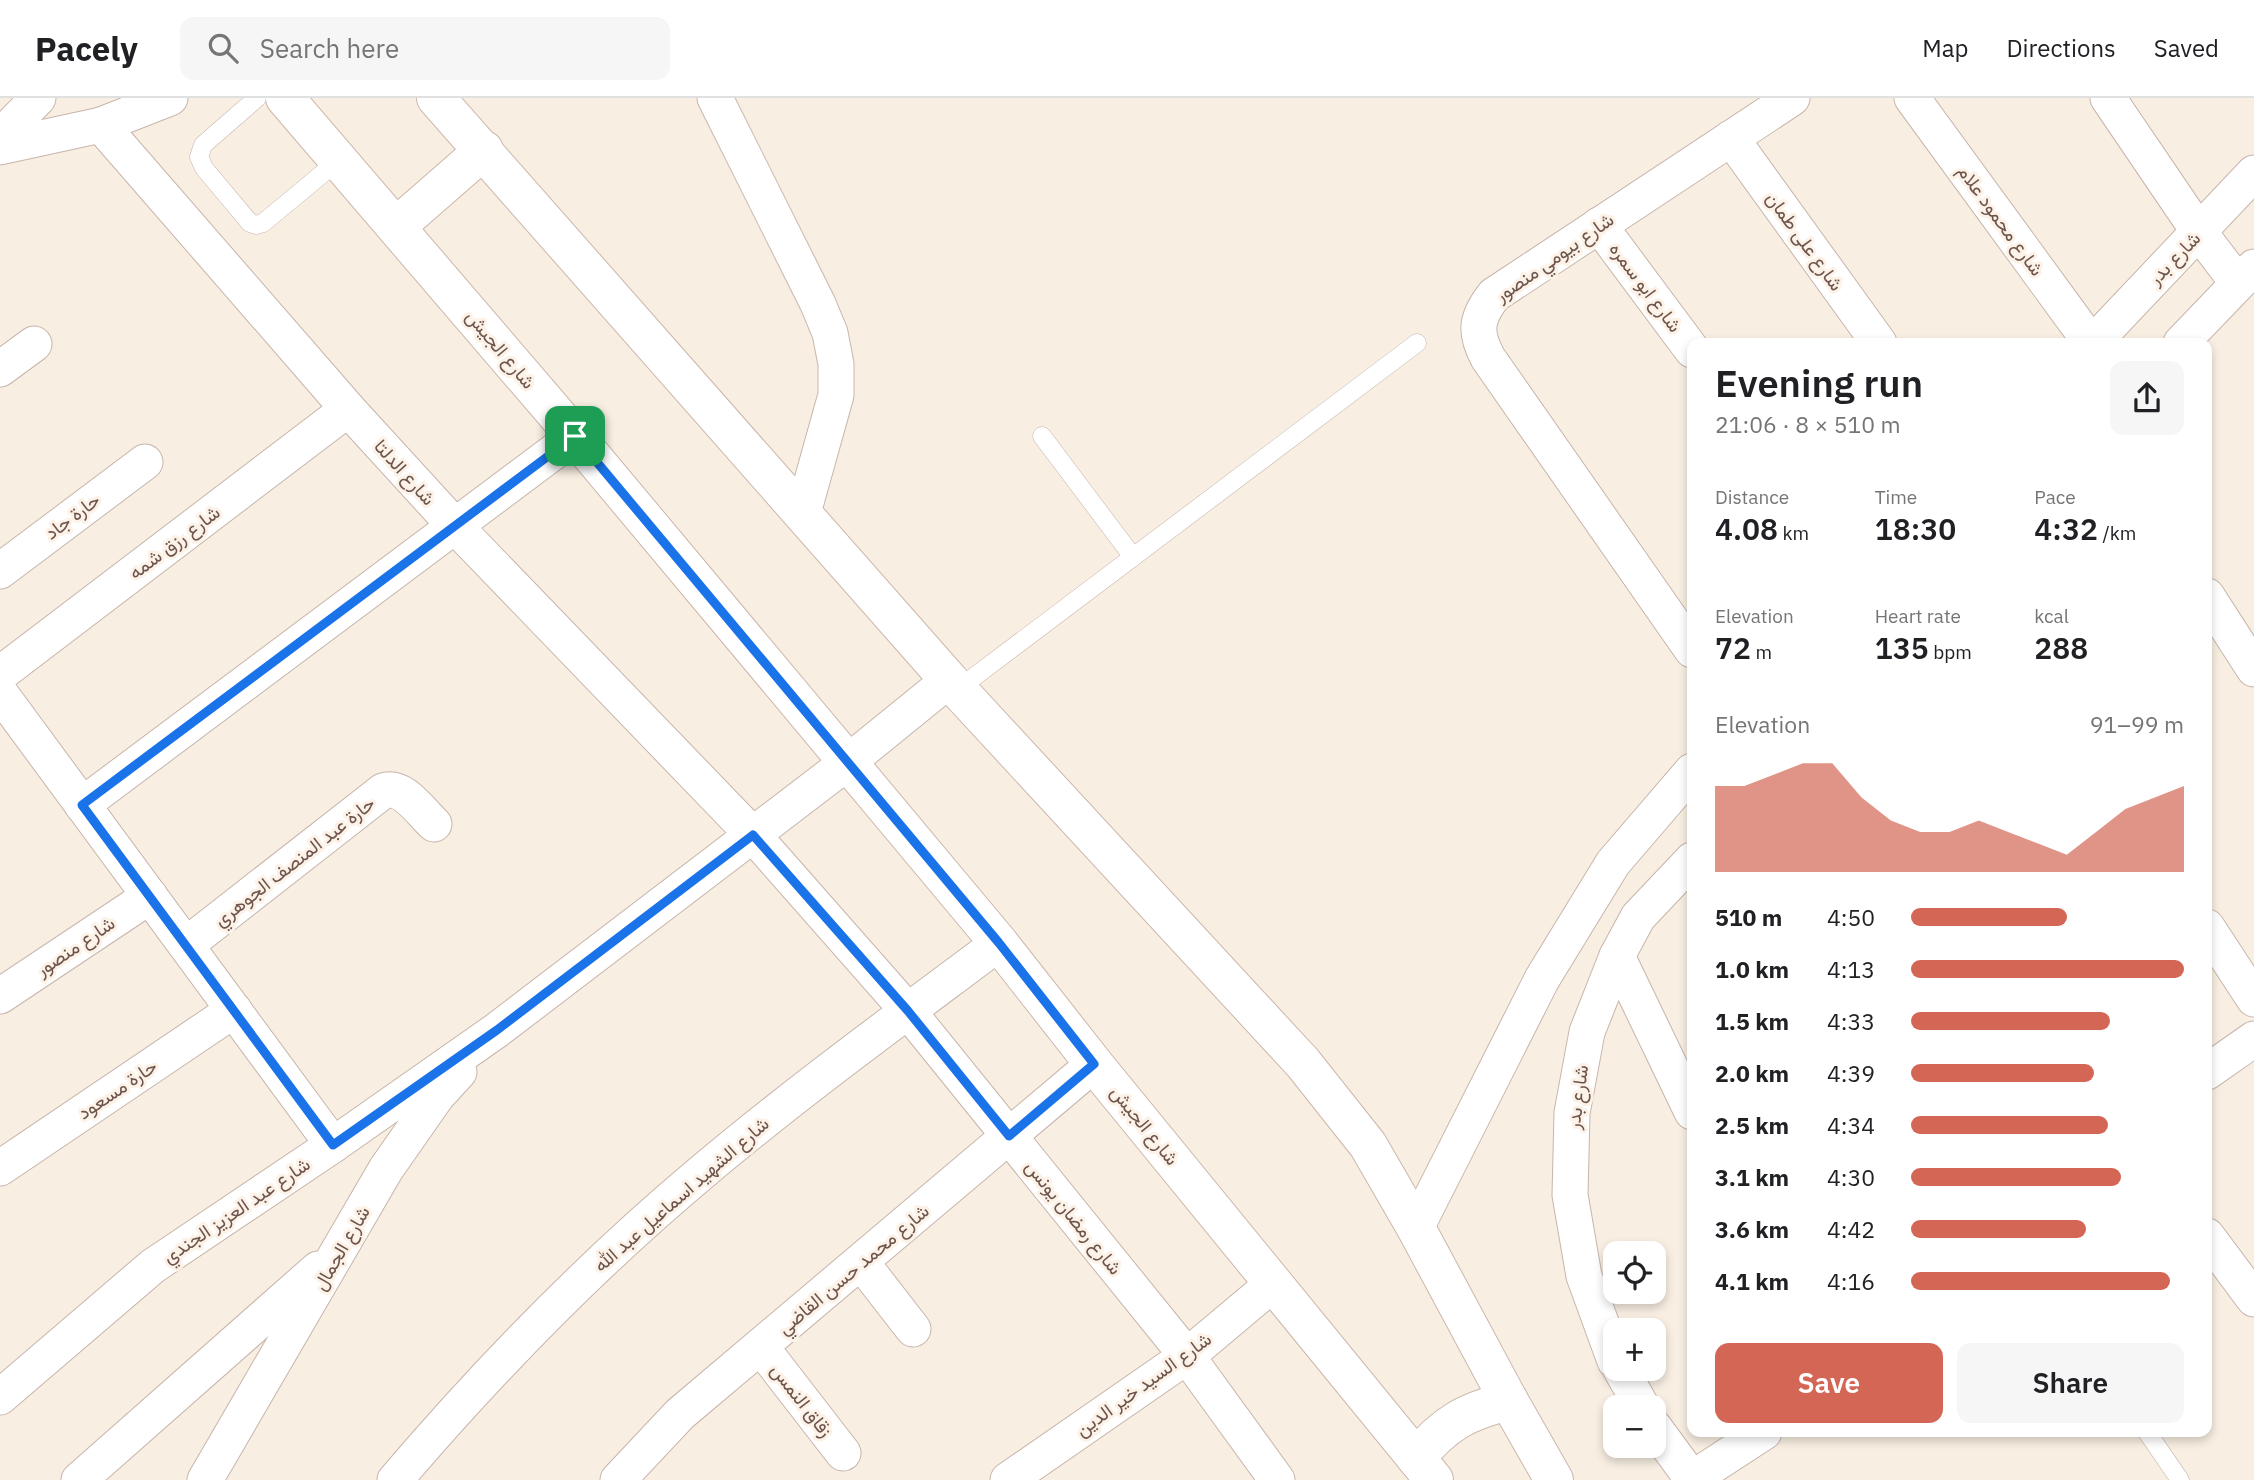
<!DOCTYPE html>
<meta charset="utf-8">
<style>
body{margin:0;font-family:"IBM Plex Sans",Vazirmatn,sans-serif;background:#f6f6f6;color:#202124;height:100vh;display:flex;flex-direction:column;font-size:26px;white-space:nowrap}
*{box-sizing:border-box;margin:0}
p{font-size:23px;color:#757577}
.icon{flex:none;width:38px;height:38px;fill:none;stroke:currentColor;stroke-width:2;stroke-linecap:round;stroke-linejoin:round}
.map{position:relative;flex:1;overflow:hidden}
.drawer{position:absolute;left:1687px;top:240px;width:525px;height:1099px;display:flex;flex-direction:column;background:#fff;border-radius:14px;box-shadow:0 4px 10px #0003}
.drawer>*{flex:none}
.tools{position:absolute;left:1603px;top:1143px;display:grid;gap:14px}
.tools a{display:grid;place-items:center;width:63px;height:63px;border-radius:14px;background:#fff;box-shadow:0 4px 10px #0003;font-size:35px}
.pin{position:absolute;display:grid;place-items:center;width:60px;height:60px;color:#fff;margin:-30px;border-radius:14px;box-shadow:0 4px 10px #0006}
.round{display:grid;place-items:center;flex:none;width:74px;height:74px;border-radius:14px;background:#f6f6f6}
.summary{display:flex;align-items:center;justify-content:space-between;height:119px;padding:0 28px}
h1{font-size:38px;font-weight:600;line-height:52px}
.figures{display:grid;grid-template-columns:repeat(3,1fr);gap:10px;height:119px;padding:7px 28px}
.figures div{display:grid;align-content:center}
.figures b{font-size:30px;font-weight:600}
.figures small{font-size:19px;font-weight:400}
.figures p{font-size:19px}
.chart{height:196px;padding:14px 28px}
.chart p{display:flex;justify-content:space-between}
.chart svg{width:100%;height:126px;margin-top:7px;fill:#d46655;opacity:.7}
.cta{display:flex;gap:14px;margin-top:auto;padding:14px 28px}
.cta a{flex:1;height:80px;border-radius:14px;background:#d46655;color:#fff;font-size:28px;font-weight:600;line-height:80px;text-align:center}
.cta a+a{background:#f6f6f6;color:#202124}
ul{padding:0 28px;list-style:none;font-size:23px}
li{display:grid;grid-template-columns:112px 84px 1fr;align-items:center;height:52px}
li i{height:18px;border-radius:9px;background:#d46655}
header{display:flex;align-items:center;gap:42px;box-sizing:border-box;height:98px;padding:0 35px;background:#fff;border-bottom:2px solid #e0e0e0}
header strong{font-size:33px}
nav{display:flex;gap:38px;margin-inline-start:auto;font-size:24px}
.search{width:490px;height:63px;background:#f6f6f6;display:flex;align-items:center;gap:18px;box-sizing:border-box;padding:0 24px;border-radius:14px;color:#757577;font-size:26px}
.map>svg:first-child{display:block}
.lines{fill:none;stroke-linecap:round;stroke-linejoin:round}
.lane-casing{stroke:#c7b5ab;stroke-width:19}
.street-casing{stroke:#c7b5ab;stroke-width:37}
.secondary-casing{stroke:#ccb7ab;stroke-width:40}
.lane{stroke:#fff;stroke-width:18}
.street{stroke:#fff;stroke-width:35}
.secondary{stroke:#fff;stroke-width:38}
.route-casing{stroke:#fff;stroke-width:14}
.route{stroke:#1a73e8;stroke-width:9}
.labels{text-anchor:middle;dominant-baseline:central;stroke-width:6;stroke-linejoin:round;paint-order:stroke}
.street-label{font-size:19px;fill:#6d544c;stroke:#fcf2e7}
</style>
<header>
<strong>Pacely</strong>
<div class="search"><svg class="icon" aria-label="search" viewBox="0 0 24 24"><circle cx="10" cy="10" r="6"/><path d="M15 15l6 6"/></svg>Search here</div>
<nav><a>Map</a><a>Directions</a><a>Saved</a></nav>
</header>
<div class="map">
<svg width="2254" height="1382" viewBox="0 0 2254 1382">
<rect width="100%" height="100%" fill="#f8eee2"/>
<g class="lines">
<!-- lane casing -->
<g class="lane-casing">
<g id="lane">
<polyline points="257,0 203,47 199,59 204,70 250,125 256,127 263,125 339,62"/>
<polyline points="1042,338 1133,459"/>
<polyline points="958,591 1417,245"/>
<polyline points="2147,1334 2180,1382"/>
</g>
</g>
<!-- street casing -->
<g class="street-casing">
<g id="street">
<polyline points="715,0 818,206 830,235 836,266 836,297 803,415"/>
<polyline points="1912,0 2091,245"/>
<polyline points="2108,0 2199,134 2238,185"/>
<polyline points="101,27 348,311 455,428 753,737 908,913 1187,1258 1277,1382"/>
<polyline points="0,39 38,0"/>
<polyline points="1731,40 1879,245"/>
<polyline points="0,49 101,27 170,0"/>
<polyline points="1599,127 1692,252"/>
<polyline points="2093,245 2254,75"/>
<polyline points="2181,245 2254,169"/>
<polyline points="0,271 34,246"/>
<polyline points="0,473 145,364"/>
<polyline points="2207,498 2254,571"/>
<path d="M1692 552 1488 260C1474 234 1476 220 1494 197L1792 0"/>
<polyline points="0,576 348,311"/>
<polyline points="0,595 333,1047"/>
<polyline points="82,707 575,338"/>
<polyline points="2207,829 2254,901"/>
<path d="M186 847 383 693C403 686 420 713 434 726"/>
<polyline points="1617,858 1692,1014"/>
<polyline points="0,898 150,798"/>
<polyline points="2207,974 2254,941"/>
<polyline points="0,1070 234,912"/>
<polyline points="1416,1130 1542,881 1613,765 1692,673"/>
<polyline points="2207,1138 2254,1201"/>
<polyline points="861,1164 913,1231"/>
<polyline points="761,1249 843,1355"/>
<polyline points="1615,1263 1584,1178 1570,1097 1572,1015 1587,934 1617,858 1638,819 1692,762"/>
<polyline points="1620,1270 1642,1309"/>
<polyline points="0,1299 153,1168 333,1047 497,932 848,664 949,582"/>
<polyline points="1654,1329 1693,1382"/>
<polyline points="1692,1381 1764,1334"/>
<polyline points="79,1382 318,1171"/>
<polyline points="205,1382 386,1071 437,998 459,974"/>
<path d="M395 1382C489 1272 590 1168 701 1075 797 994 899 920 999 845"/>
<polyline points="618,1382 680,1316 1094,966"/>
<polyline points="1008,1382 1187,1258 1274,1185"/>
</g>
</g>
<!-- secondary casing -->
<g class="secondary-casing">
<g id="secondary">
<polyline points="285,0 575,338 999,845 1094,966 1434,1382"/>
<polyline points="436,0 949,582 1303,965 1368,1047 1416,1130 1509,1303 1554,1382"/>
<polyline points="397,128 484,52"/>
<path d="M1416 1360C1444 1326 1466 1313 1509 1303"/>
</g>
</g>
<!-- lane -->
<use href="#lane" class="lane"/>
<!-- street -->
<use href="#street" class="street"/>
<!-- secondary -->
<use href="#secondary" class="secondary"/>
</g>
<g class="lines">
<!-- route casing -->
<g class="route-casing">
<polygon id="route" points="575,338 999,845 1094,966 1009,1038 908,913 753,737 497,932 333,1047 82,707"/>
</g>
<!-- route -->
<use href="#route" class="route"/>
</g>
<g class="labels">
<!-- street labels -->
<g class="street-label">
<text transform="translate(2001 122) rotate(54)">شارع محمود علام</text>
<text transform="translate(1805 143) rotate(54)">شارع على طمان</text>
<text transform="translate(1554 159) rotate(-35)">شارع بيومي منصور</text>
<text transform="translate(2174 160) rotate(-46)">شارع بدر</text>
<text transform="translate(1646 189) rotate(53)">شارع ابو سمره</text>
<text transform="translate(501 251) rotate(50)">شارع الجيش</text>
<text transform="translate(405 374) rotate(48)">شارع الدلتا</text>
<text transform="translate(72 418) rotate(-37)">حارة جاد</text>
<text transform="translate(174 444) rotate(-37)">شارع رزق شمه</text>
<text transform="translate(294 763) rotate(-38)">حارة عبد المنصف الجوهري</text>
<text transform="translate(75 848) rotate(-34)">شارع منصور</text>
<text transform="translate(117 991) rotate(-34)">حارة مسعود</text>
<text transform="translate(1577 999) rotate(-82)">شارع بدر</text>
<text transform="translate(1145 1027) rotate(51)">شارع الجيش</text>
<text transform="translate(681 1096) rotate(-41)">شارع الشهيد اسماعيل عبد الله</text>
<text transform="translate(236 1112) rotate(-34)">شارع عبد العزيز الجندي</text>
<text transform="translate(1074 1119) rotate(51)">شارع رمضان يونس</text>
<text transform="translate(341 1150) rotate(-60)">شارع الجمال</text>
<text transform="translate(853 1171) rotate(-40)">شارع محمد حسن القاضي</text>
<text transform="translate(1143 1286) rotate(-36)">شارع السيد خير الدين</text>
<text transform="translate(802 1302) rotate(52)">زقاق النمس</text>
</g>
</g>
</svg>
<div class="tools">
<a><svg class="icon" aria-label="locate" viewBox="0 0 24 24"><circle cx="12" cy="12" r="6"/><path d="M12 2v4M12 18v4M2 12h4M18 12h4"/></svg></a>
<a>+</a>
<a>−</a>
</div>
<div class="pin" style="left:575px;top:338px;background:#1e9e55"><svg class="icon" aria-label="arrive" viewBox="0 0 24 24"><path d="M6 21V4h12l-3 4 3 4H6"/></svg></div>
<section class="drawer">
<div class="summary"><div><h1>Evening run</h1><p>21:06 · 8 × 510 m</p></div><a class="round"><svg class="icon" aria-label="share" viewBox="0 0 24 24"><path d="M12 15V3M7 8l5-5 5 5M5 13v7h14v-7"/></svg></a></div>
<div class="figures">
<div><p>Distance</p><b>4.08<small> km</small></b></div>
<div><p>Time</p><b>18:30</b></div>
<div><p>Pace</p><b>4:32<small> /km</small></b></div>
</div>
<div class="figures">
<div><p>Elevation</p><b>72<small> m</small></b></div>
<div><p>Heart rate</p><b>135<small> bpm</small></b></div>
<div><p>kcal</p><b>288</b></div>
</div>
<div class="chart"><p><span>Elevation</span>91–99 m</p>
<svg viewBox="0 0 160 44" preserveAspectRatio="none"><path d="M0 44V14L10 14L20 10L30 6L40 6L50 18L60 26L70 30L80 30L90 26L100 30L110 34L120 38L130 30L140 22L150 18L160 14V44z"/></svg>
</div>
<ul>
<li><b>510 m</b>4:50<i style="width:57%"></i></li>
<li><b>1.0 km</b>4:13<i style="width:100%"></i></li>
<li><b>1.5 km</b>4:33<i style="width:73%"></i></li>
<li><b>2.0 km</b>4:39<i style="width:67%"></i></li>
<li><b>2.5 km</b>4:34<i style="width:72%"></i></li>
<li><b>3.1 km</b>4:30<i style="width:77%"></i></li>
<li><b>3.6 km</b>4:42<i style="width:64%"></i></li>
<li><b>4.1 km</b>4:16<i style="width:95%"></i></li>
</ul>
<div class="cta"><a>Save</a><a>Share</a></div>
</section>
</div>
